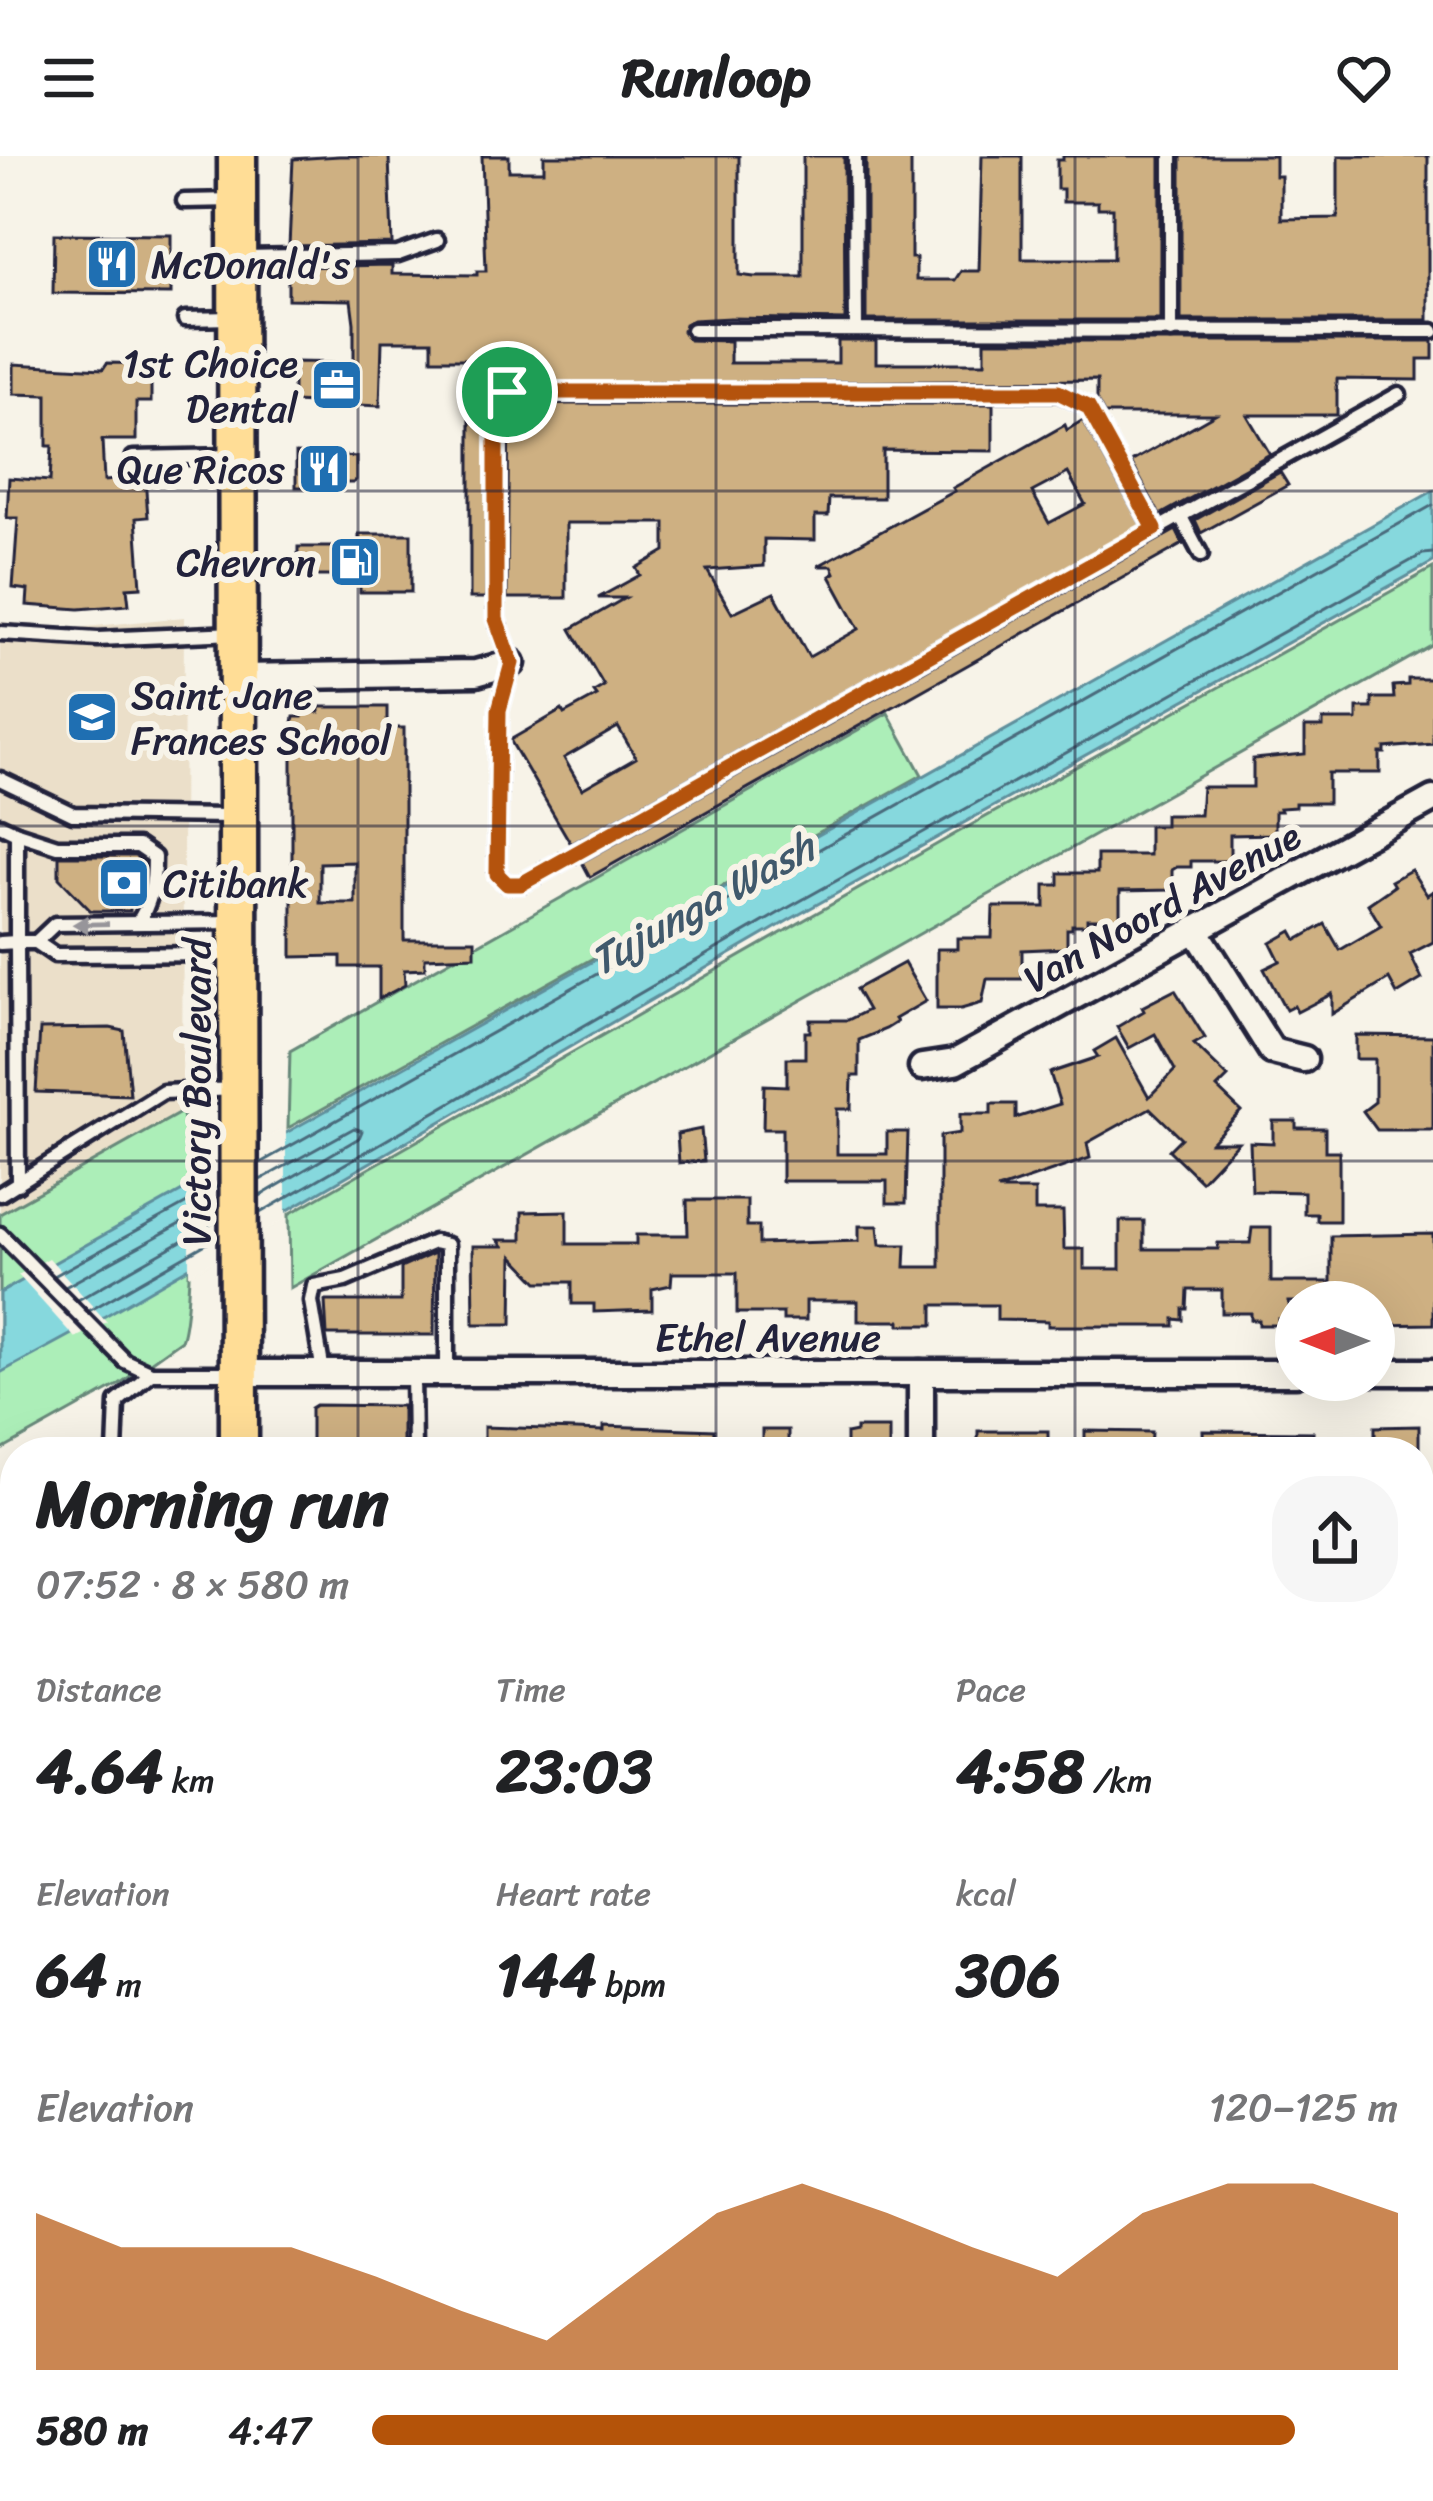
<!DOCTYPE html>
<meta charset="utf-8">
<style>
body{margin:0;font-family:Sriracha,sans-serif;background:#f6f6f6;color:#202124;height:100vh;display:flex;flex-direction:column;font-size:45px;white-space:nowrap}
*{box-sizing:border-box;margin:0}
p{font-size:39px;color:#757577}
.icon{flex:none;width:66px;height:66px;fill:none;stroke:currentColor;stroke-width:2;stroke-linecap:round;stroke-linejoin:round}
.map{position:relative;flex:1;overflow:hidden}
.panel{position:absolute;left:0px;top:1281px;width:1434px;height:1065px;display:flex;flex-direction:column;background:#fff;border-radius:48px 48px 0 0;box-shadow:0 12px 48px #0002}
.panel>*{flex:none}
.needle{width:78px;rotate:270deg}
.fabs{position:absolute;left:1275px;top:1125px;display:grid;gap:24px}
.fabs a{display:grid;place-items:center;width:120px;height:120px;border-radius:50%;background:#fff;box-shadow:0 12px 48px #0002;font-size:60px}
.pin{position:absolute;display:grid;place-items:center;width:102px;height:102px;color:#fff;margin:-51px;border:6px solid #fff;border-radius:50%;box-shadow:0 3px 12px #0007}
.round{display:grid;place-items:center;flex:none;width:126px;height:126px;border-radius:48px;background:#f6f6f6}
.summary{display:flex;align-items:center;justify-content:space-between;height:204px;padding:0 36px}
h1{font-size:66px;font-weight:700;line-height:90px}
.metrics{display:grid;grid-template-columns:repeat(3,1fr);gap:18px;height:204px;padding:12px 36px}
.metrics div{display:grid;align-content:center}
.metrics b{font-size:60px;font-weight:700}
.metrics small{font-size:33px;font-weight:400}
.metrics p{font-size:33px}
.chart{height:336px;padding:24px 36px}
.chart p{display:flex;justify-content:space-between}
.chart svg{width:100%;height:216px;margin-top:12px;fill:#b45309;opacity:.7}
ul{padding:0 36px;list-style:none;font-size:39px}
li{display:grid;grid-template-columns:192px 144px 1fr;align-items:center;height:90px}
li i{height:30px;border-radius:15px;background:#b45309}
header{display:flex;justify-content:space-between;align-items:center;height:156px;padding:0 36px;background:#fff;font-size:54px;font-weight:700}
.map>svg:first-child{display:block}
.built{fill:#ebdfc9}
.green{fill:#aceeb8;stroke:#67887a;stroke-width:3}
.water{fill:#86d8dd;stroke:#5e8f9c;stroke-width:3}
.pier{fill:#f7f3e8}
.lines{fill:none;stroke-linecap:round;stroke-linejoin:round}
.shore{stroke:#4a6b7c;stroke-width:3}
.building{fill:#ceb082;stroke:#22223b;stroke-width:3;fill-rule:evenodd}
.lane-casing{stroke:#22223b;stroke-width:21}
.street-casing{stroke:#22223b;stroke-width:33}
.primary-casing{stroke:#22223b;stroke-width:45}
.lane{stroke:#f7f3e8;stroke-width:12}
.street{stroke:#f7f3e8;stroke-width:24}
.primary{stroke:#ffdd96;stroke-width:36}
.oneway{fill:#97959a}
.route-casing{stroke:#fff;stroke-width:24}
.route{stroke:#b45309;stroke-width:15}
.grid{fill:none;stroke:#22223b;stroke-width:3;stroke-opacity:0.55}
.labels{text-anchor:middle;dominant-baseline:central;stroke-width:12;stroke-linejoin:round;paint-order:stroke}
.poi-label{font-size:39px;fill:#22223b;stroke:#f7f3e8;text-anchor:start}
.street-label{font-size:39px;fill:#22223b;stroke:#f7f3e8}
.water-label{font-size:42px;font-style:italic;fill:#40596c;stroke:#f7f3e8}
</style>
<header><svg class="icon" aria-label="menu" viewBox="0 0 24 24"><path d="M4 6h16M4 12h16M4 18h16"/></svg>Runloop<svg class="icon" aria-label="heart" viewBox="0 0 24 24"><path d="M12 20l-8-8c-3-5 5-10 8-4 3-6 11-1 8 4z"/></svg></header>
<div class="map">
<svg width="1433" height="2345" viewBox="0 0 1433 2345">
<rect width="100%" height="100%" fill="#f7f3e8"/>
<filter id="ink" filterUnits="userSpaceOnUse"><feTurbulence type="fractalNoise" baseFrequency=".00833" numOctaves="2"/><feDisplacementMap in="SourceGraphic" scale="24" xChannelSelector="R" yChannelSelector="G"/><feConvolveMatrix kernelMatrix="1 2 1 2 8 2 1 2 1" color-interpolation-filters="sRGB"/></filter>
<g filter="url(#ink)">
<!-- built -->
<polygon class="built" points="184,461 182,956 0,1058 0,466 76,472"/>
<!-- green -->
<g class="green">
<polygon points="1433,412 1433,489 290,1132 289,1058 955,678"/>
<polygon points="888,557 922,619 288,972 290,895"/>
<path d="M182 956C193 988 193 1155 181 1184L118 1229 0 1295V1058Z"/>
</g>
<!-- water -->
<polygon class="water" points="1433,335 1433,406 789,764 105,1160 0,1217 0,1137"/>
<!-- pier -->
<g class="pier">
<polygon points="286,971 286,1063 189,1119 189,1025"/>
<polygon points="49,1102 107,1166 75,1182 18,1119"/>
</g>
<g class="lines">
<!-- shore -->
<g class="shore">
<polyline points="260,1007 1433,349"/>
<polyline points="260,1024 354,972 362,975 359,982 260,1040"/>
<polyline points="260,1057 784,754 1423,398 1433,397"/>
<polyline points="54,1120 218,1030"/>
<polyline points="65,1131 218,1047"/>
<polyline points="78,1144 218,1064"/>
<polyline points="89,1155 218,1081"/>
</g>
</g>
<!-- building -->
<g class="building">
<polygon points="339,0 389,0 392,88 289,90 293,3"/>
<polygon points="482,0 509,0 509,15 544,15 544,0 739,0 739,119 754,121 803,121 803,0 844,0 845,164 730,162 693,164 685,168 683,175 689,184 730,185 730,207 838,207 838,185 876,185 876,207 985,207 985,185 1433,185 1433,203 1418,203 1418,224 1337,223 1337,259 1247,259 1270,298 1160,359 1131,306 1215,258 1104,258 1097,245 1097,224 498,228 488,238 486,442 470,442 470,203 432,203 432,185 382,185 380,250 293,246 293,206 354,207 354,167 351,144 288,143 288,118 289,111 392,109 392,118 477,119 477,115 486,115"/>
<polygon points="866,0 911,0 911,102 916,102 916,124 955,124 961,115 979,115 982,0 1022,0 1022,103 1113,103 1113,52 1098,52 1098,46 1063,46 1063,33 1057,33 1057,4 1063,4 1063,0 1160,0 1160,164 866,164"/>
<polygon points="1181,0 1275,0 1275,20 1281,20 1281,63 1338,62 1338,0 1428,0 1428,164 1181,164"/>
<polygon points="54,78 171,79 171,138 53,137"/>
<polygon points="107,207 151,208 151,246 136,246 136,284 102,284 104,325 145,322 148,361 136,362 141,431 127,432 129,449 79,453 27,449 28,434 13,432 18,362 7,362 9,322 50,325 52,290 47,290 47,239 14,238 14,208 103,213"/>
<path d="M509 248H993V295L883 294V342H829L828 360H815V384L764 383V410L707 414 732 457 774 437 809 501 859 473 830 420 835 417 832 410H818L955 335 953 332 1065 269 1067 274 1083 264 1142 370 571 688 510 584 562 554 564 558 597 540 594 536 604 530 571 473 625 442H598L640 419 636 412 665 395V367H566V442H507ZM1068 317 1085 348 1049 367 1032 336ZM618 571 636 602 582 633 564 602Z"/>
<polygon points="296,297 356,301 356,324 353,327 332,327 332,331 296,331"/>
<polygon points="1280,316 1288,329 1201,377 1195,364"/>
<polygon points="1176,374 1183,388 590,721 582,706"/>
<polygon points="359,378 411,378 411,436 360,436 360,420 298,420 298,391 359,391"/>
<polygon points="1408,523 1433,523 1433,588 1385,592 1385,597 1380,597 1380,617 1328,617 1328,647 1295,647 1295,651 1280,652 1281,655 1275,655 1275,678 1230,679 1230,705 1191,705 1191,711 1177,711 1172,714 1172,734 1120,735 1120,763 1087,763 1087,769 1072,769 1072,773 1067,773 1067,792 1022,794 1022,823 987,823 982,847 961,853 937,853 937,793 957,793 957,782 992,782 993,751 1045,751 1045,729 1059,729 1059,717 1097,717 1097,699 1149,699 1149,670 1165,670 1165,659 1200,659 1202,631 1253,631 1253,603 1305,598 1305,571 1323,571 1323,564 1357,564 1357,552 1372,552 1372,542 1394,542 1393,530 1408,529"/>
<path d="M319 551H387V572H404V784H475V800L425 802V813L404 814 405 829 379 843V811H341V800L292 801V572L294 561H302V556H319ZM355 706V747H320V707Z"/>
<polygon points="59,700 135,700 141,705 143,716 138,744 130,744 130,755 91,755 59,722"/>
<polygon points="1411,714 1427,739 1433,735 1433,786 1410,798 1422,823 1397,838 1389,823 1332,858 1332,838 1297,856 1294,850 1286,854 1264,813 1280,805 1271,787 1292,775 1297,784 1325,768 1340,794 1381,770 1368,748 1394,730 1391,725"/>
<polygon points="904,807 926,845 895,863 897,866 886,873 859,884 859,920 852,920 851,953 837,953 837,998 887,998 887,976 908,976 906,1047 887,1047 887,1025 782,1025 782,973 763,973 764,929 787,930 787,902 805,902 805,876 810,876 810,864 848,864 868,854 856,833"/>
<polygon points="1175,834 1205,882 1194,888 1228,921 1217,932 1241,955 1211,986 1238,986 1201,1025 1169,994 1181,982 1150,952 1087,987 1090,1002 997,1034 1035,1034 1035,1055 1063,1055 1064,1093 1084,1093 1084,1113 1120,1113 1120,1065 1144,1065 1144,1093 1218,1093 1218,1087 1250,1087 1252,1072 1271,1072 1271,1126 1331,1126 1331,1080 1433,1078 1433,1168 1374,1169 1374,1146 1289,1146 1290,1163 1278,1163 1278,1169 1259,1169 1259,1164 1251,1164 1251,1157 1222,1157 1222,1134 1188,1134 1187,1153 1183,1153 1183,1164 1174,1163 1174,1170 1048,1170 1048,1165 997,1164 997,1149 933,1149 933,1169 900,1169 900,1165 858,1165 858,1145 806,1145 806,1164 783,1164 783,1157 737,1157 737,1117 672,1117 671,1129 652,1133 652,1154 594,1156 594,1148 572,1148 572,1126 538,1126 513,1100 512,1168 474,1168 473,1090 503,1090 498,1084 522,1084 522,1056 567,1055 567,1088 636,1088 636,1079 688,1079 687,1044 747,1044 747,1070 759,1070 759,1088 859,1085 859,1070 878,1070 880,1089 906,1089 905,1111 940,1111 940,980 960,977 960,958 991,958 991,948 1016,948 1016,962 1060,948 1050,917 1098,901 1094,895 1116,882 1149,941 1175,914 1155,878 1129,892 1117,871 1144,855 1142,851"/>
<polygon points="110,872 124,875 130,939 36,936 40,873"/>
<polygon points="1356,879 1433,880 1433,974 1377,974 1363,955 1375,946 1375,903 1356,903"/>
<polygon points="1273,965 1296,965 1296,972 1325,972 1325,995 1339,995 1339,1065 1317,1065 1317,1058 1304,1058 1304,1036 1252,1035 1250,986 1273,987"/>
<polygon points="701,973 704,1005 679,1007 677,978"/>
<polygon points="435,1097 434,1179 327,1179 325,1145 401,1145 401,1112"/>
<polygon points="316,1249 402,1250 402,1296 311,1296 311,1252"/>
<polygon points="604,1270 714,1274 713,1296 484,1296 484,1271 604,1275"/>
<polygon points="1419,1270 1419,1296 1375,1296 1375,1271"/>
<polygon points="856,1272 889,1272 889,1296 846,1296 846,1278 856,1276"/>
<rect x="762" y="1274" width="26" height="22"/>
<rect x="978" y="1275" width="70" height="21"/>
<polygon points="1085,1275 1152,1276 1151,1296 1085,1296"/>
<polygon points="1203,1275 1313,1276 1313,1296 1204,1296"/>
</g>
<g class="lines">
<!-- lane casing -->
<g class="lane-casing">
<g id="lane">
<polyline points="855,0 856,174"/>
<polyline points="184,45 235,44"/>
<polyline points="244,101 398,98 437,84"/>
<polyline points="185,163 232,162"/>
<polyline points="693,174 1433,175"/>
<polyline points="1171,176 1171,0"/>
<polyline points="133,302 234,300"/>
<polyline points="1180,359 1201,399"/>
<polyline points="1155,372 1088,251 1058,237 499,238 496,463 512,507 499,554 497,717 507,728 521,728 1399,238"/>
<polyline points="0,477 98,483 235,477"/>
<polyline points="0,623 73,658 231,660"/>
<polyline points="0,669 17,677 17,786 36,786 55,799 236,798"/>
<path d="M17 677 57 690H138L154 701C154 726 152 747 137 767"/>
<polyline points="36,786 55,768 236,766"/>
<polyline points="0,787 17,786 18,1028"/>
<polyline points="0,1038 163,936 237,933"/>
<polyline points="0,1078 125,1205 151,1217 232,1217"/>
<polyline points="323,1216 311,1145 314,1130 345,1124 434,1086 447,1089 447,1216"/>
<polyline points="413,1216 414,1296"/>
<polyline points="115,1296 117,1246 151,1217"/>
<polyline points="0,2234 15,2231"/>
<polyline points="145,2331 145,2345"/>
<polyline points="416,2331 416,2345"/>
</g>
</g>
<!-- street casing -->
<g class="street-casing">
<g id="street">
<polyline points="237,521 476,517 512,507"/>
<polyline points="1195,773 1272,895 1304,903"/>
<polyline points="922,911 955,906 1433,643"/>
<polyline points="1374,1216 1433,1216"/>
<polyline points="239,1217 1296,1217"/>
<polyline points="921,1217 921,1296"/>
<polyline points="1419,1560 1433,1560"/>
<polyline points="0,1904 15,1904"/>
<polyline points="1419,1904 1433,1904"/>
<polyline points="1419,2248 1433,2248"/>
<polyline points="927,2345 927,2331"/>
</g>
</g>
<!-- primary casing -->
<g class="primary-casing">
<g id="primary">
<polyline points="237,0 239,1296"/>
<polyline points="238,2345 238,2331"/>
</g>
</g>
<!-- lane -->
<use href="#lane" class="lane"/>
<!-- street -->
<use href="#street" class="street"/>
<!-- primary -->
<use href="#primary" class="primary"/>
</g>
<!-- one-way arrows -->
<defs><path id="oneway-solid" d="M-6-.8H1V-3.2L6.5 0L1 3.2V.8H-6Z" transform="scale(3)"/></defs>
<use class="oneway" href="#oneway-solid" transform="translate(91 768) rotate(179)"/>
</g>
<g class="lines" filter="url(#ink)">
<!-- route casing -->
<g class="route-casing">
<polygon id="route" points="507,236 1058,236 1088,251 1155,373 521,728 507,728 497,718 499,554 512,507 496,463 496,248 499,238"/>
</g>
<!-- route -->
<use href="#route" class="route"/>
</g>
<!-- grid -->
<path class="grid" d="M358 0V1296M716 0V1296M1075 0V1296M0 335H1433M0 670H1433M0 1005H1433M0 1340H15M1419 1340H1433M0 1675H15M1419 1675H1433M0 2010H15M1419 2010H1433M358 2331V2345M716 2331V2345M1075 2331V2345"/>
<!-- icons -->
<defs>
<g id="restaurant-square" transform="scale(2.7)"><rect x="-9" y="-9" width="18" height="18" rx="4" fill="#1f6fb2" stroke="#f7f3e8"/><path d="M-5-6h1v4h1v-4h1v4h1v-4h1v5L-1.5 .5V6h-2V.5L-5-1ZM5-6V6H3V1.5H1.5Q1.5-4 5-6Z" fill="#fff"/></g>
<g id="office-square" transform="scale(2.7)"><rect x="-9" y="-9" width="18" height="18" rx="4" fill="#1f6fb2" stroke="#f7f3e8"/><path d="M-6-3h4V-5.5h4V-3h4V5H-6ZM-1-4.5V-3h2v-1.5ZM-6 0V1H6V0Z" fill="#fff"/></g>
<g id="fuel-square" transform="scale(2.7)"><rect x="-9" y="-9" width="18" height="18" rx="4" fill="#1f6fb2" stroke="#f7f3e8"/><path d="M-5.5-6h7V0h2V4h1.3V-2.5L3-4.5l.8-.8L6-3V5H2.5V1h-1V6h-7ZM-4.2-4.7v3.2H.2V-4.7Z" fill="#fff"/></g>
<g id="school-square" transform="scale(2.7)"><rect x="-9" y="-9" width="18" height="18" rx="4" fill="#1f6fb2" stroke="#f7f3e8"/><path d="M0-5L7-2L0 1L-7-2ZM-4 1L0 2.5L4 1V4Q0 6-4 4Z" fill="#fff"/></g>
<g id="bank-square" transform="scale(2.7)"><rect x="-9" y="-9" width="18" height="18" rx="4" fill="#1f6fb2" stroke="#f7f3e8"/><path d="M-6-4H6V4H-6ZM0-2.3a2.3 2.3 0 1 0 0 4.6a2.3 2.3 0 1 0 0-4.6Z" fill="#fff"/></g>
</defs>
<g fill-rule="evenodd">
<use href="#restaurant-square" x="112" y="108"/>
<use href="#office-square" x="337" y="229"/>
<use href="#restaurant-square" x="324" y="313"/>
<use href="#fuel-square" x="355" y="406"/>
<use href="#school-square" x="92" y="561"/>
<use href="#bank-square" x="124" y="727"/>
</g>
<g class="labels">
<!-- poi labels -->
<g class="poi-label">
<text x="151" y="108">McDonald's</text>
<text x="298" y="207" text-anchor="end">1st Choice<tspan x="298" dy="45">Dental</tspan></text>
<text x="285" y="313" text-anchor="end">Que Ricos</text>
<text x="316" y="406" text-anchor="end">Chevron</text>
<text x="131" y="539">Saint Jane<tspan x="131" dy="45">Frances School</tspan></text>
<text x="163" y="727">Citibank</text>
</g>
<!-- street labels -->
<g class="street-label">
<text transform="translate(1162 751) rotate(-29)">Van Noord Avenue</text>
<text transform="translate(196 936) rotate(-90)">Victory Boulevard</text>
<text x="768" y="1181">Ethel Avenue</text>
</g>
<!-- water labels -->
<g class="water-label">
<text transform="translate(702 748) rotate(-29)">Tujunga Wash</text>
</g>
</g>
</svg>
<div class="fabs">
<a><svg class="needle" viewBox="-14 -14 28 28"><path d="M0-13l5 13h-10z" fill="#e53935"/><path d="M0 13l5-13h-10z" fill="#757577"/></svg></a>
</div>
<div class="pin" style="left:507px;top:236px;background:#1e9e55"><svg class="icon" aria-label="arrive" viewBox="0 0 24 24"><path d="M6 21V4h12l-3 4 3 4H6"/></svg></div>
<section class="panel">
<div class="summary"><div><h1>Morning run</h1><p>07:52 · 8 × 580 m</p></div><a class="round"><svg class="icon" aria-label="share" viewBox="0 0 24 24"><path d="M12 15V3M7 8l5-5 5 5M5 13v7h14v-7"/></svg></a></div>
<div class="metrics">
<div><p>Distance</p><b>4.64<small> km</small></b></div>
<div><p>Time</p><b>23:03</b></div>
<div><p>Pace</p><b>4:58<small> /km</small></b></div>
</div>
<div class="metrics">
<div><p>Elevation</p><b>64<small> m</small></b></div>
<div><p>Heart rate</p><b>144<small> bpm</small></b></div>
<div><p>kcal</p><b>306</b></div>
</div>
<div class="chart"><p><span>Elevation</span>120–125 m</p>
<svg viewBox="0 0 160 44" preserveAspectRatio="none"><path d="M0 44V12L10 19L20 19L30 19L40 25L50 32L60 38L70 25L80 12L90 6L100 12L110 19L120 25L130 12L140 6L150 6L160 12V44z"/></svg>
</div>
<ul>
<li><b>580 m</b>4:47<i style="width:90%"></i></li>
</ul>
</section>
</div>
